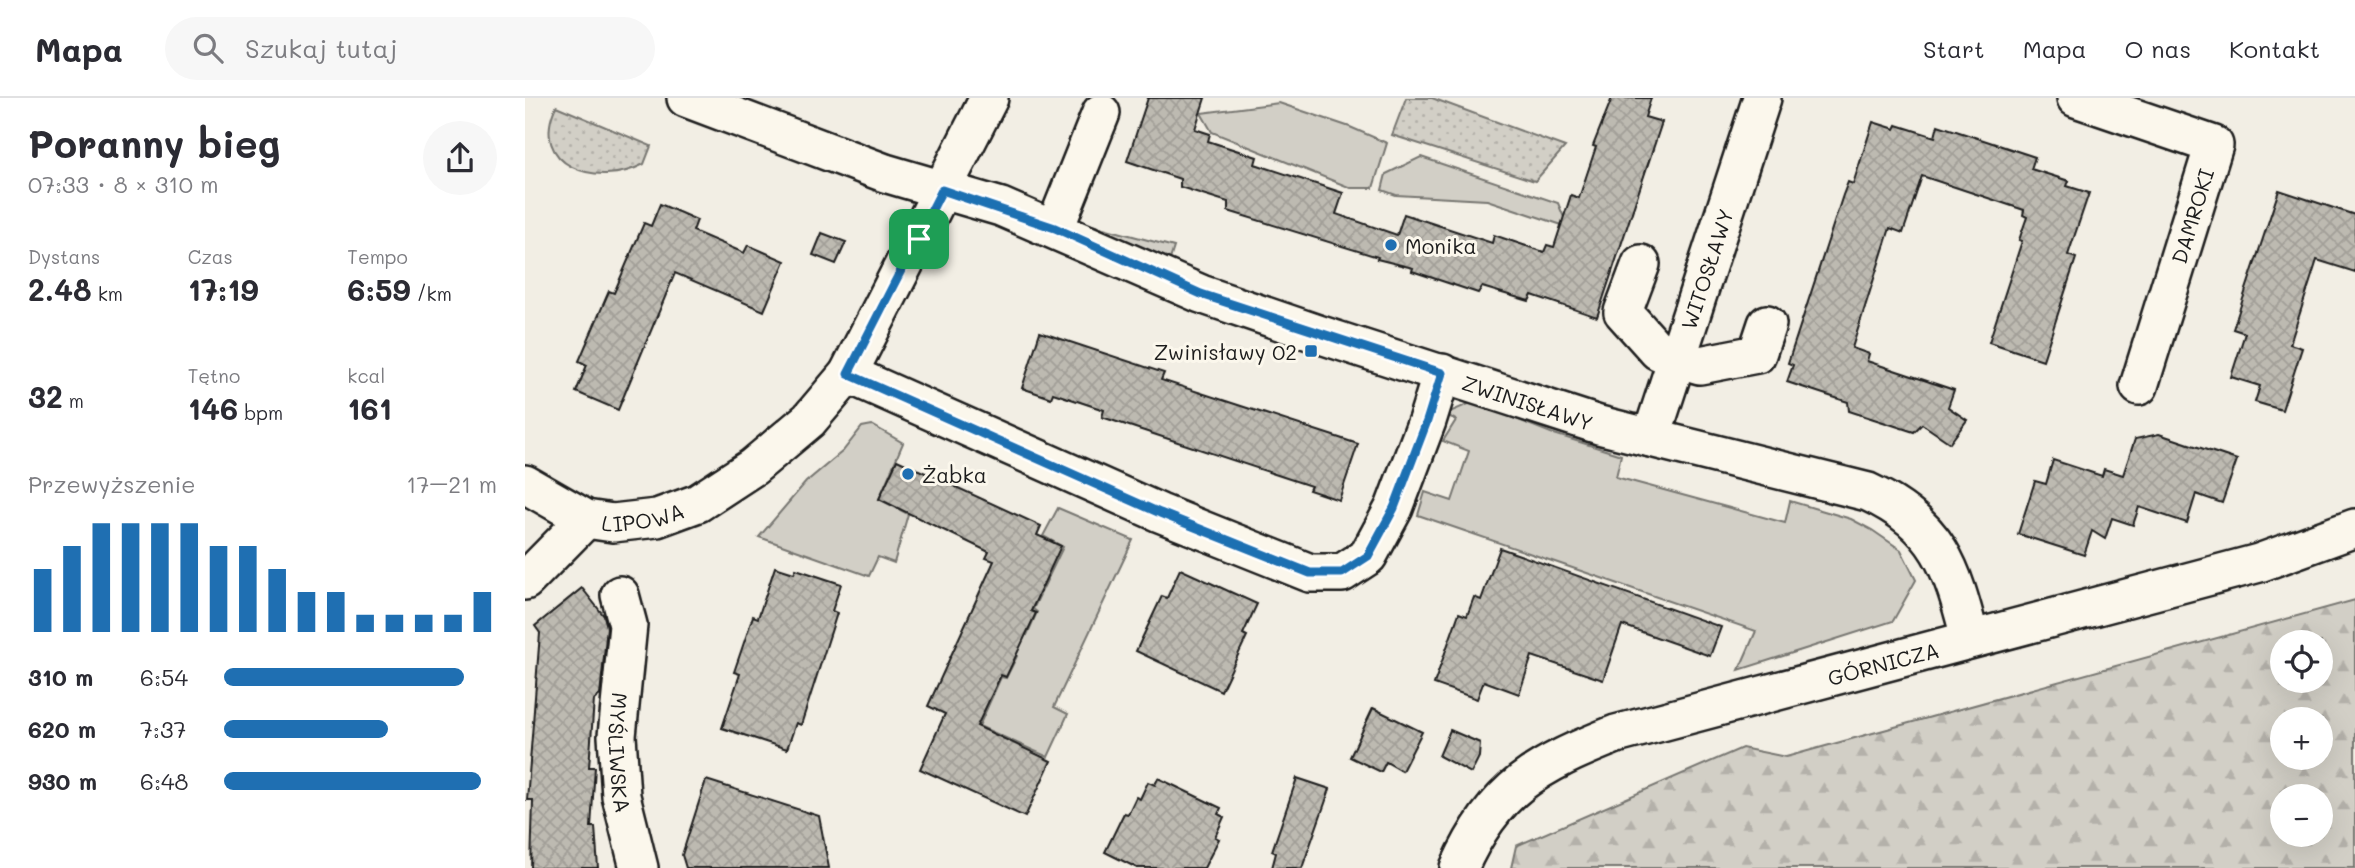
<!DOCTYPE html>
<html lang="pl">
<meta charset="utf-8">
<style>
body{margin:0;font-family:Mali,sans-serif;background:#f7f7f7;color:#2b2b33;height:100vh;display:flex;flex-direction:column;font-size:26px;white-space:nowrap}
*{box-sizing:border-box;margin:0}
p{font-size:23px;color:#7c7c81}
.icon{flex:none;width:38px;height:38px;fill:none;stroke:currentColor;stroke-width:2;stroke-linecap:round;stroke-linejoin:round}
.map{position:relative;flex:1;overflow:hidden}
.sheet{display:flex;flex-direction:column;background:#fff;width:525px}
.sheet>*{flex:none}
.fabs{position:absolute;left:1745px;top:532px;display:grid;gap:14px}
.fabs a{display:grid;place-items:center;width:63px;height:63px;border-radius:50%;background:#fff;box-shadow:0 7px 28px #0002;font-size:35px}
.pin{position:absolute;display:grid;place-items:center;width:60px;height:60px;color:#fff;margin:-30px;border-radius:14px;box-shadow:0 4px 10px #0006}
.round{display:grid;place-items:center;flex:none;width:74px;height:74px;border-radius:37px;background:#f7f7f7}
.head{display:flex;align-items:center;justify-content:space-between;height:119px;padding:0 28px}
h1{font-size:38px;font-weight:700;line-height:52px}
.stats{display:grid;grid-template-columns:repeat(3,1fr);gap:10px;height:119px;padding:7px 28px}
.stats div{display:grid;align-content:center}
.stats b{font-size:30px;font-weight:700}
.stats small{font-size:19px;font-weight:400}
.stats p{font-size:19px}
.chart{height:196px;padding:14px 28px}
.chart p{display:flex;justify-content:space-between}
.chart svg{width:100%;height:126px;margin-top:7px;stroke:#1f6fb2;stroke-width:6}
ul{padding:0 28px;list-style:none;font-size:23px}
li{display:grid;grid-template-columns:112px 84px 1fr;align-items:center;height:52px}
li i{height:18px;border-radius:9px;background:#1f6fb2}
header{display:flex;align-items:center;gap:42px;box-sizing:border-box;height:98px;padding:0 35px;background:#fff;border-bottom:2px solid #e1e1e2}
header strong{font-size:33px}
nav{display:flex;gap:38px;margin-inline-start:auto;font-size:24px}
.search{width:490px;height:63px;background:#f7f7f7;display:flex;align-items:center;gap:18px;box-sizing:border-box;padding:0 24px;border-radius:38px;color:#7c7c81;font-size:26px}
main{display:flex;flex:1;min-height:0}
.map>svg:first-child{display:block}
.green{fill:#d2cfc6;stroke:#777671;stroke-width:2}
.forest{fill:url(#forest-firs);stroke:#777671;stroke-width:2;fill-rule:evenodd}
.park{fill:url(#park-dots);stroke:#777671;stroke-width:2}
.building{fill:url(#building-cross-hatch);stroke:#1c1c1c;stroke-width:2}
.lines{fill:none;stroke-linecap:round;stroke-linejoin:round}
.street-casing{stroke:#1c1c1c;stroke-width:42}
.street{stroke:#fbf7ec;stroke-width:37}
.route-casing{stroke:#fff;stroke-width:14}
.route{stroke:#1f6fb2;stroke-width:9}
.poi-dot{fill:#1f6fb2;stroke:#fbf7ec;stroke-width:2.5}
.labels{text-anchor:middle;dominant-baseline:central;stroke-width:6;stroke-linejoin:round;paint-order:stroke}
.street-label{font-size:21px;fill:#1c1c1c;stroke:#fbf7ec}
.poi-label{font-size:21px;fill:#1c1c1c;stroke:#fbf7ec;text-anchor:start}
</style>
<header>
<strong>Mapa</strong>
<div class="search"><svg class="icon" aria-label="search" viewBox="0 0 24 24"><circle cx="10" cy="10" r="6"/><path d="M15 15l6 6"/></svg>Szukaj tutaj</div>
<nav><a>Start</a><a>Mapa</a><a>O nas</a><a>Kontakt</a></nav>
</header>
<main>
<section class="sheet">
<div class="head"><div><h1>Poranny bieg</h1><p>07:33 · 8 × 310 m</p></div><a class="round"><svg class="icon" aria-label="share" viewBox="0 0 24 24"><path d="M12 15V3M7 8l5-5 5 5M5 13v7h14v-7"/></svg></a></div>
<div class="stats">
<div><p>Dystans</p><b>2.48<small> km</small></b></div>
<div><p>Czas</p><b>17:19</b></div>
<div><p>Tempo</p><b>6:59<small> /km</small></b></div>
</div>
<div class="stats">
<div><b>32<small> m</small></b></div>
<div><p>Tętno</p><b>146<small> bpm</small></b></div>
<div><p>kcal</p><b>161</b></div>
</div>
<div class="chart"><p><span>Przewyższenie</span>17–21 m</p>
<svg viewBox="0 0 160 44" preserveAspectRatio="none"><path d="M5 44V22M15 44V14M25 44V6M35 44V6M45 44V6M55 44V6M65 44V14M75 44V14M85 44V22M95 44V30M105 44V30M115 44V38M125 44V38M135 44V38M145 44V38M155 44V30"/></svg>
</div>
<ul>
<li><b>310 m</b>6:54<i style="width:88%"></i></li>
<li><b>620 m</b>7:37<i style="width:60%"></i></li>
<li><b>930 m</b>6:48<i style="width:94%"></i></li>
</ul>
</section>
<div class="map">
<svg width="1830" height="770" viewBox="0 0 1830 770">
<defs>
<pattern id="forest-firs" width="22" height="20" patternUnits="userSpaceOnUse" patternTransform="scale(1.75)"><rect width="22" height="20" fill="#d2cfc6"/><path d="M5 1l3.5 6h-7zM16 11l3.5 6h-7z" fill="#b4b1aa"/></pattern>
<pattern id="park-dots" width="8" height="8" patternUnits="userSpaceOnUse" patternTransform="scale(1.75)"><rect width="8" height="8" fill="#d2cfc6"/><path d="M2 2h.1M6 6h.1" fill="none" stroke="#b4b1aa" stroke-width="1.8" stroke-linecap="round"/></pattern>
<pattern id="building-cross-hatch" width="8" height="8" patternUnits="userSpaceOnUse" patternTransform="scale(1.75)"><rect width="8" height="8" fill="#bdbab1"/><path d="M0 0l8 8M0 8l8-8" fill="none" stroke="#a29f98"/></pattern>
</defs>
<rect width="100%" height="100%" fill="#f2eee4"/>
<filter id="ink" filterUnits="userSpaceOnUse"><feTurbulence type="fractalNoise" baseFrequency=".0143" numOctaves="2"/><feDisplacementMap in="SourceGraphic" scale="14" xChannelSelector="R" yChannelSelector="G"/><feConvolveMatrix kernelMatrix="1 2 1 2 8 2 1 2 1" color-interpolation-filters="sRGB"/></filter>
<g filter="url(#ink)">
<!-- green -->
<g class="green">
<polygon points="754,5 825,29 862,45 848,90 826,90 687,34 676,15"/>
<polygon points="896,59 1033,105 1043,129 962,102 871,97 857,92 861,76"/>
<polygon points="552,123 649,149 641,174"/>
<polygon points="948,304 1026,335 1096,357 1091,379 1260,425 1265,403 1326,421 1347,432 1376,452 1391,482 1368,523 1214,572 1231,533 893,417 900,394 927,403 944,353 918,343 931,322 920,316"/>
<polygon points="347,327 378,345 354,401 383,416 369,465 353,459 344,478 234,439 281,384 318,353 337,329"/>
<polygon points="533,410 608,442 529,609 543,616 523,659 454,628 476,579 481,580 492,558 488,555 497,536 502,537 512,514 508,511 538,449 518,438"/>
</g>
<!-- forest -->
<path class="forest" d="M1830 502V770H986L991 748 1217 650 1261 659ZM1757 544H1796V583H1757ZM1757 621H1796V660H1757ZM1757 698H1796V737H1757Z"/>
<!-- park -->
<g class="park">
<polygon points="881,0 907,0 1040,49 1010,83 867,37"/>
<path d="M31 8 126 48 119 66C72 91 3 68 31 8Z"/>
</g>
<!-- building -->
<g class="building">
<polygon points="623,0 680,0 670,31 685,36 683,43 732,59 730,66 818,95 811,116 872,137 879,116 967,145 969,137 1019,154 1022,147 1029,149 1046,97 1054,100 1071,49 1068,48 1087,0 1126,0 1120,19 1137,24 1072,219 1007,197 1004,203 957,189 953,195 887,173 888,170 852,161 853,159 703,113 703,104 655,89 655,81 602,63"/>
<polygon points="1348,24 1370,31 1372,27 1410,39 1413,27 1510,59 1506,71 1544,83 1542,88 1564,95 1543,157 1551,160 1518,262 1464,244 1497,143 1494,142 1502,119 1498,117 1499,112 1397,78 1378,135 1365,130 1327,250 1344,256 1342,263 1429,292 1423,309 1442,322 1425,345 1397,326 1389,334 1324,313 1323,304 1262,284 1268,267 1263,265 1318,97 1323,84 1328,86"/>
<polygon points="1754,92 1830,117 1830,174 1792,162 1765,246 1777,250 1757,312 1730,304 1735,288 1706,279 1720,235 1708,231"/>
<polygon points="135,106 172,122 168,133 219,155 223,147 260,163 239,213 150,175 93,312 51,294 62,267 54,263 84,193 89,195 119,125 126,128"/>
<polygon points="297,135 321,144 311,166 288,157"/>
<polygon points="515,234 639,275 636,282 833,346 814,402 784,392 786,388 577,319 579,312 528,295 526,300 497,290"/>
<polygon points="1634,336 1712,362 1697,405 1671,396 1662,425 1614,409 1608,427 1587,420 1580,441 1567,433 1559,457 1493,436 1510,383 1521,386 1528,362 1577,378 1579,371 1598,377 1610,341"/>
<polygon points="372,362 516,428 512,437 536,448 506,513 511,515 481,579 476,577 452,628 526,663 500,719 395,671 420,616 403,608 469,463 461,460 464,454 354,401"/>
<polygon points="975,450 1196,529 1185,558 1097,527 1078,582 1007,558 994,596 959,583 952,601 909,586 934,515 942,518 949,499 956,502"/>
<polygon points="250,469 269,475 271,471 316,486 307,513 312,515 276,627 271,625 262,651 197,630 215,576 209,574 228,518 233,520"/>
<polygon points="655,471 732,506 718,536 722,538 696,593 611,553 637,498 642,500"/>
<polygon points="57,490 79,518 82,529 75,597 69,602 64,669 70,669 66,729 70,729 73,770 6,770 8,702 2,702 15,535 10,528"/>
<polygon points="848,610 897,634 877,673 861,664 856,674 825,659"/>
<polygon points="925,632 955,645 954,659 946,675 914,658"/>
<polygon points="633,680 696,710 693,716 699,719 690,739 694,741 679,770 612,770 580,754 599,715 603,716 611,699 615,701 623,684 630,687"/>
<polygon points="772,680 805,691 777,770 747,770 751,755 747,753"/>
<polygon points="181,682 294,718 304,770 161,770 157,757"/>
</g>
<g class="lines">
<!-- street casing -->
<g class="street-casing">
<g id="street">
<path id="s1" d="M161 0 360 75 476 109 676 196 793 236 1074 327 1343 394C1414 427 1427 469 1445 540"/>
<polyline points="1551,0 1689,47 1614,288"/>
<polyline points="530,130 576,15"/>
<polyline points="1116,166 1098,214 1133,253 1151,260 1175,267 1232,256 1242,226"/>
<polyline points="323,276 635,415 785,475 817,475 843,458 869,410 902,323 917,275"/>
<path id="s2" d="M1126 340 1237 0"/>
<path id="s3" d="M0 386 61 421 88 425 132 420 173 405 228 369 284 322 323 276 464 0"/>
<polyline points="0,483 61,421"/>
<path id="s4" d="M95 497 103 527 92 638 96 698 114 770"/>
<path id="s5" d="M934 770C970 689 1013 667 1091 636L1734 465 1830 430"/>
</g>
</g>
<!-- street -->
<use href="#street" class="street"/>
</g>
</g>
<g class="lines" filter="url(#ink)">
<!-- route casing -->
<g class="route-casing">
<polygon id="route" points="417,92 530,130 676,196 917,275 902,323 869,410 843,458 817,475 785,475 635,415 323,276"/>
</g>
<!-- route -->
<use href="#route" class="route"/>
</g>
<!-- markers -->
<g class="poi-dot">
<circle cx="866" cy="147" r="7"/>
<rect x="779" y="246" width="14" height="14" rx="3.5"/>
<circle cx="383" cy="376" r="7"/>
</g>
<g class="labels">
<!-- street labels -->
<g class="street-label">
<text transform="translate(1667 118) rotate(-73)">DAMROKI</text>
<text stroke="none"><textPath href="#s2" startOffset="178">WITOSŁAWY</textPath></text>
<text stroke="none"><textPath href="#s1" startOffset="896">ZWINISŁAWY</textPath></text>
<text stroke="none"><textPath href="#s3" startOffset="128">LIPOWA</textPath></text>
<text stroke="none"><textPath href="#s5" startOffset="490">GÓRNICZA</textPath></text>
<text stroke="none"><textPath href="#s4" startOffset="159">MYŚLIWSKA</textPath></text>
</g>
<!-- poi labels -->
<g class="poi-label">
<text x="880" y="147">Monika</text>
<text x="772" y="253" text-anchor="end">Zwinisławy 02</text>
<text x="397" y="376">Żabka</text>
</g>
</g>
</svg>
<div class="fabs">
<a><svg class="icon" aria-label="locate" viewBox="0 0 24 24"><circle cx="12" cy="12" r="6"/><path d="M12 2v4M12 18v4M2 12h4M18 12h4"/></svg></a>
<a>+</a>
<a>−</a>
</div>
<div class="pin" style="left:394px;top:141px;background:#1e9e55"><svg class="icon" aria-label="arrive" viewBox="0 0 24 24"><path d="M6 21V4h12l-3 4 3 4H6"/></svg></div>
</div>
</main>
